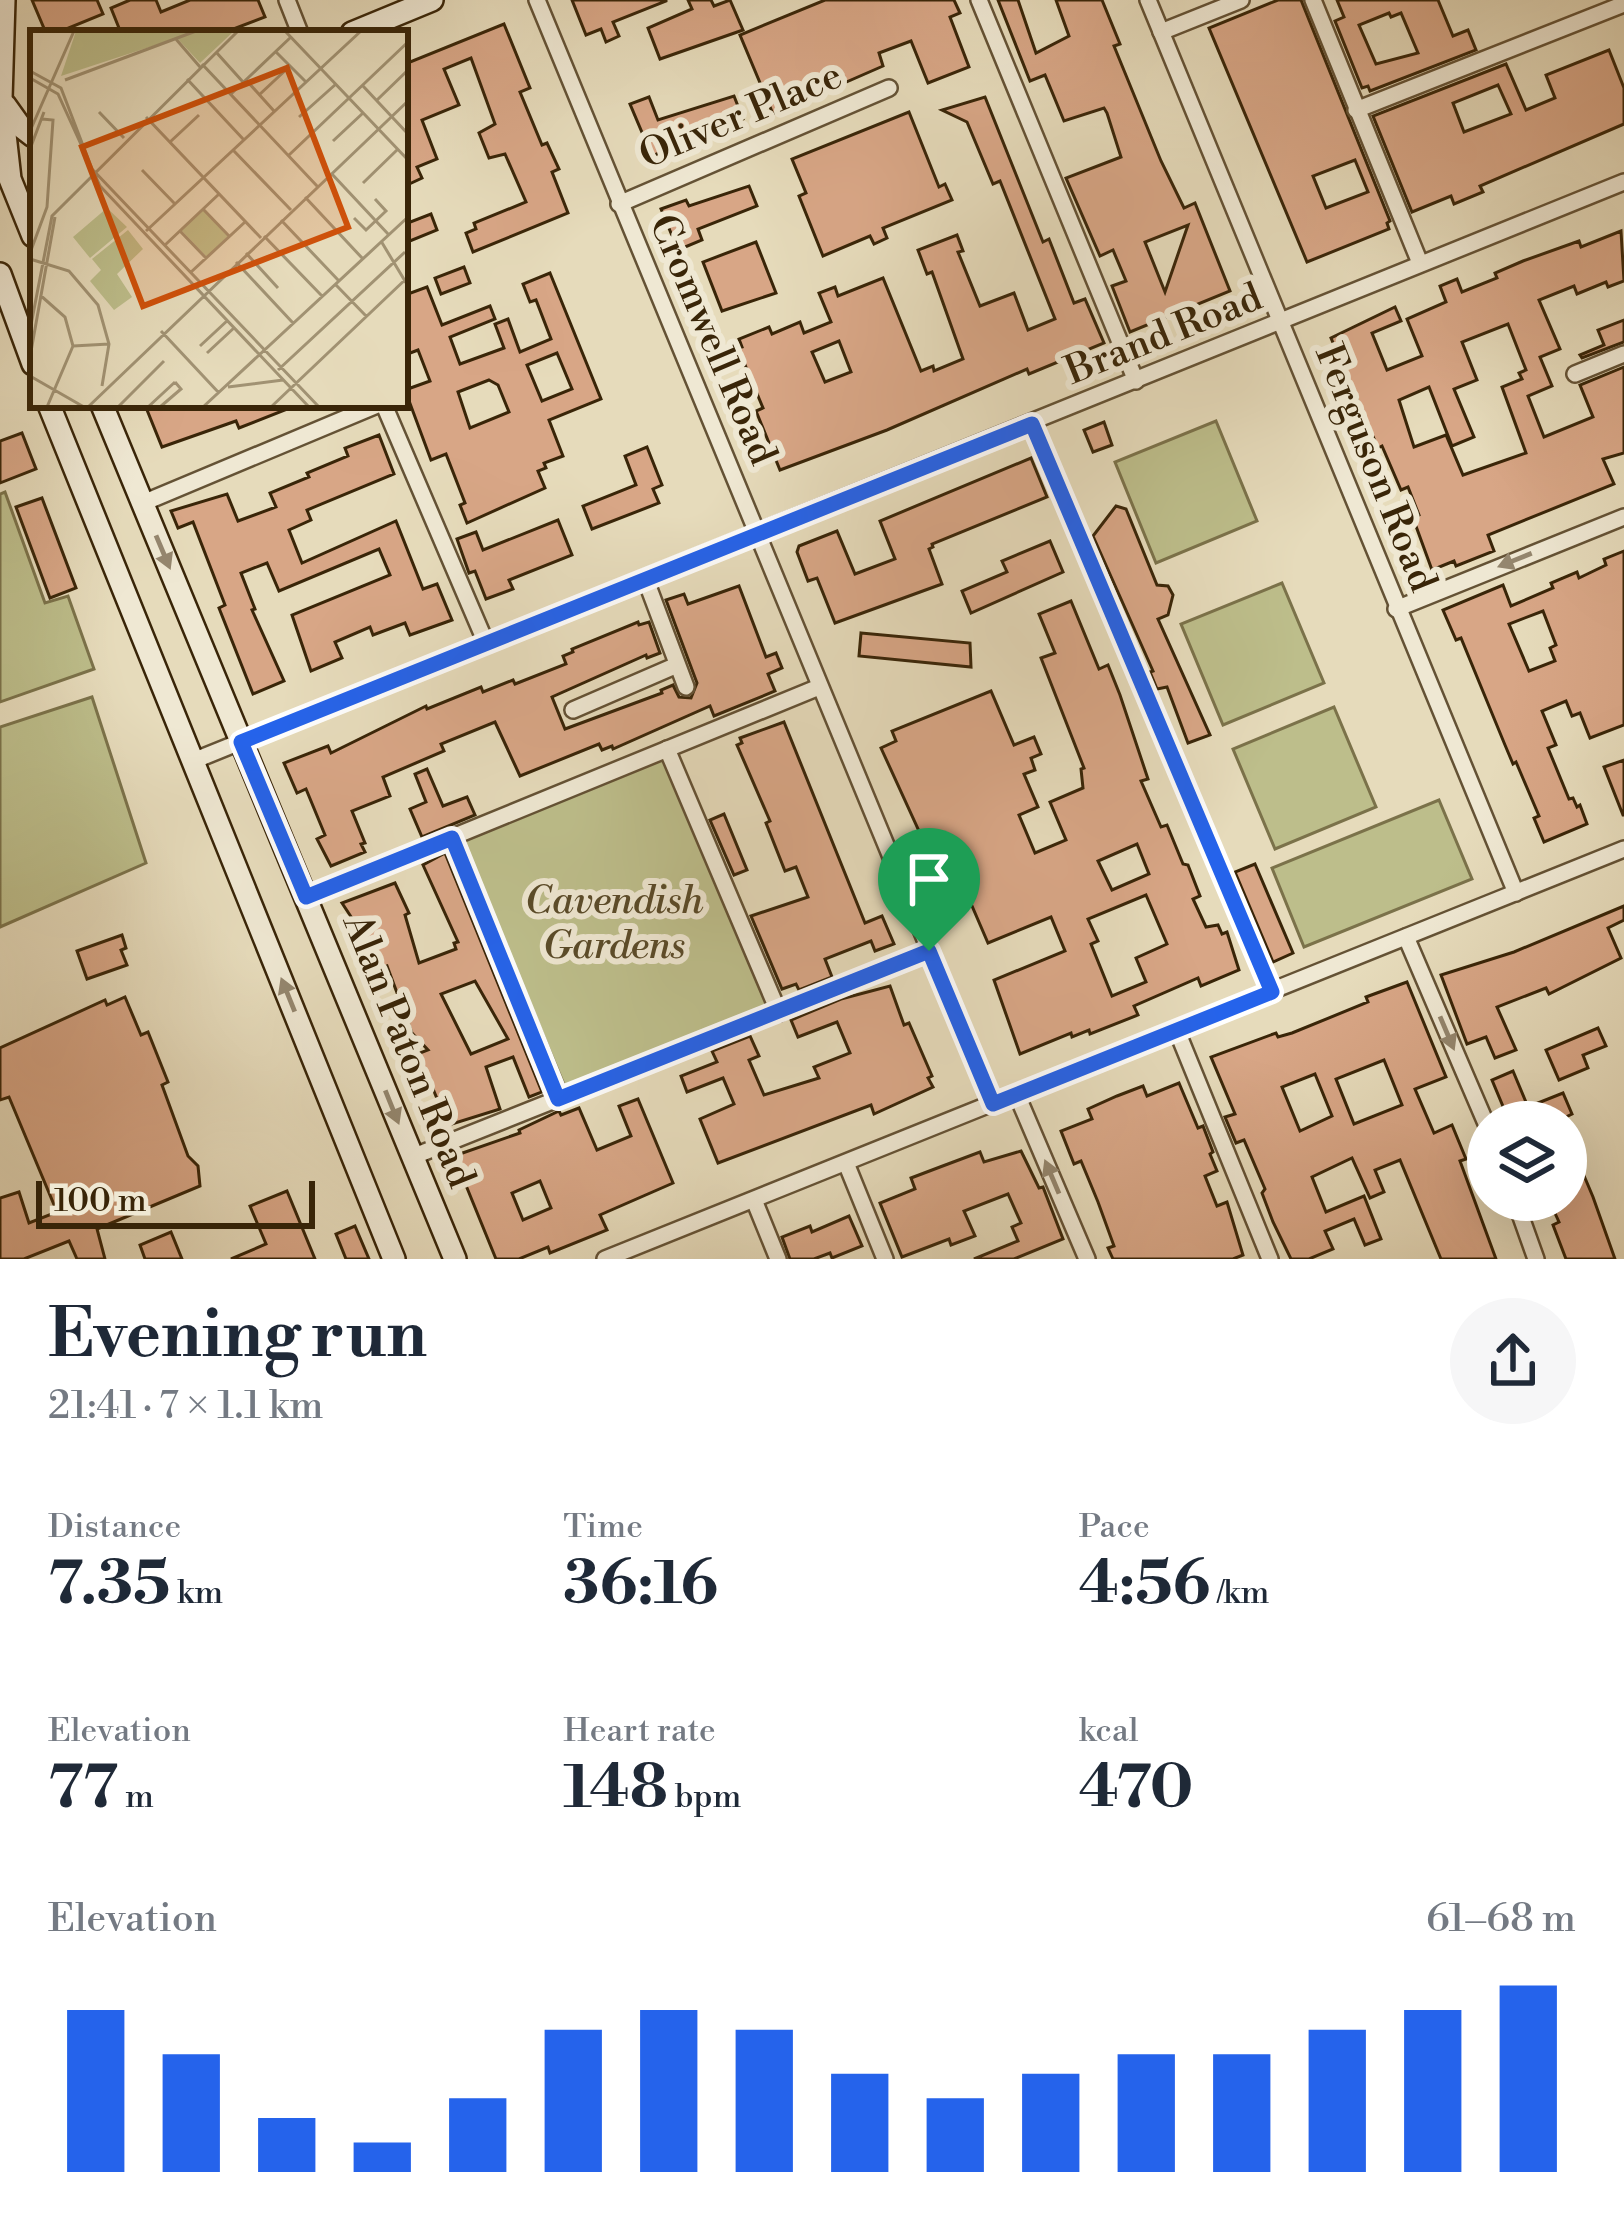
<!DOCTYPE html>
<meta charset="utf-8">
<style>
body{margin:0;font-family:"Libre Bodoni",serif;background:#f6f6f7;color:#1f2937;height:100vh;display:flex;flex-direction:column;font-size:45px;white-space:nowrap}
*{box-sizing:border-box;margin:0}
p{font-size:39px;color:#747a83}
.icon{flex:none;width:66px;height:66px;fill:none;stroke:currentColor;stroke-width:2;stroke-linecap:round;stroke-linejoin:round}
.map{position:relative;height:1259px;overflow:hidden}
.details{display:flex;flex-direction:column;background:#fff;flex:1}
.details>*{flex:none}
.controls{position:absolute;left:1467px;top:1101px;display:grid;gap:24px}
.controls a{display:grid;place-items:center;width:120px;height:120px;border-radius:50%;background:#fff;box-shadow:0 12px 48px #0002;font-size:60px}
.scale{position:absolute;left:36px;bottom:30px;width:279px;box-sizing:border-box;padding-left:12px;border:6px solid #392508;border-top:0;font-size:33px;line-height:42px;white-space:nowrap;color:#392508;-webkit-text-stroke:9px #efe8d3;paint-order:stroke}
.pin{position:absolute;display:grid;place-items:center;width:102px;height:102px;color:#fff;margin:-123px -51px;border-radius:50% 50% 50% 0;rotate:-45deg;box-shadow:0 0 12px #0007}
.pin .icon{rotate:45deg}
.round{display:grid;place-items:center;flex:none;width:126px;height:126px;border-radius:63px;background:#f6f6f7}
.headline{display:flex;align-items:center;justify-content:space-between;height:204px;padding:0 48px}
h1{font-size:66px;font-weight:700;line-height:90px}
.stats{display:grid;grid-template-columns:repeat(3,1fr);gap:18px;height:204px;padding:12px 48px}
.stats div{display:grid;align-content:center}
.stats b{font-size:60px;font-weight:700}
.stats small{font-size:33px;font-weight:400}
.stats p{font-size:33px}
.chart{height:336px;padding:24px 48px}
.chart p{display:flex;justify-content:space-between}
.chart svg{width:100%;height:216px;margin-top:12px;stroke:#2563eb;stroke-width:6}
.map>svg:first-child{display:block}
.green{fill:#bdbe8b;stroke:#7b724a;stroke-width:3}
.building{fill:#d8a686;stroke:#392508;stroke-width:3;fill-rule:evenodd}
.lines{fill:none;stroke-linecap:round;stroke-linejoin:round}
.street-casing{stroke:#645235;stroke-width:20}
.secondary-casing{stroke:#392508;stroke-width:26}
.street{stroke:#efe8d3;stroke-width:15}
.secondary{stroke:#efe8d3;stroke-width:21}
.oneway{fill:#94866e}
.route-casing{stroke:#fff;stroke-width:24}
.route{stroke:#2563eb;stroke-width:15}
.labels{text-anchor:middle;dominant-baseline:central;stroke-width:12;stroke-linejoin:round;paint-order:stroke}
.street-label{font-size:39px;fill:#392508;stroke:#efe8d3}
.park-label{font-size:39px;font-style:italic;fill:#5a4b29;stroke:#efe8d3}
.inset-road{fill:none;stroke:#a19273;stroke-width:3}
.view{fill:#ce510b;fill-opacity:0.15;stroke:#ce510b;stroke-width:6}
.inset-edge{fill:none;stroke:#392508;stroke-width:6}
</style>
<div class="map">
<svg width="1624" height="1259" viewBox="0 0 1624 1259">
<rect width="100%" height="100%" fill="#e6dbbb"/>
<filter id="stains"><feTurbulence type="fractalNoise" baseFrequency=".00167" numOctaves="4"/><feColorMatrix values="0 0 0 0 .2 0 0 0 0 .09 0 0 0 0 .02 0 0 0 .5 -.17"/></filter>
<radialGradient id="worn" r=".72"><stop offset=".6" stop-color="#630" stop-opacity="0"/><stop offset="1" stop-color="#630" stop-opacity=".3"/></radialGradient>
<!-- green -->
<g class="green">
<polygon points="1216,421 1257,521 1156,563 1115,462"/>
<polygon points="5,492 45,603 68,596 94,669 0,702 0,494"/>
<polygon points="1282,583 1324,683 1223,725 1181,624"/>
<polygon points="92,697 146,863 0,927 0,727"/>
<polygon points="1334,707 1376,807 1275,849 1233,749"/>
<polygon points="663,757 768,1006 566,1089 461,841"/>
<polygon points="1439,800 1472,879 1304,947 1272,868"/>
</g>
<!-- building -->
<g class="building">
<polygon points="32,0 97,0 103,14 66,29 68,33 46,33"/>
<polygon points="130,0 156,0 161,12 190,0 258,0 265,17 223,33 121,33 111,8"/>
<polygon points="572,0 666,0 666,1 613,22 619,36 606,42 601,29 586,35"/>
<polygon points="688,0 711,0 714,6 730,0 743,30 660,59 648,28 692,9"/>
<polygon points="825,0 954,0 960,13 950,17 969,67 928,83 911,41 879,53 883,66 773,114 740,35"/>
<path d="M998 0H1018L1036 53 1069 36 1056 0H1102L1120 44 1114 46 1161 161 1184 208 1195 203 1230 291 1130 332 1112 286 1126 281 1113 250 1100 256 1066 178 1121 157 1107 113 1104 108 1064 121 1045 75 1030 81ZM1188 225 1165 292 1145 242Z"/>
<path d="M1278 0H1301L1390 221 1387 223 1389 229 1307 262 1209 28ZM1355 160 1368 192 1326 208 1313 176Z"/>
<path d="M1337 0H1438L1453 36 1468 30 1476 50 1370 91 1368 86 1362 88 1335 21 1344 17ZM1389 13 1391 17 1401 13 1418 53 1376 64 1359 25Z"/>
<polygon points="504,24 530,88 520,92 542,145 547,143 559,169 552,172 568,213 473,252 466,233 476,229 474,223 526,202 505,154 489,158 479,133 495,124 471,58 444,69 459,105 422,120 437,159 417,167 422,178 405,186 405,64"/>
<path d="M1609 50 1624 88V124L1480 186 1483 192 1454 204 1451 196 1412 212 1373 116 1506 64 1526 110 1555 98 1546 75ZM1498 85 1511 114 1464 132 1453 103Z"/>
<polygon points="734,96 743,119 652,156 630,104 649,97 658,120"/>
<path d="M985 97 1043 242 1049 239 1074 303 1085 299 1104 343 1029 374 1027 369 887 430 780 470 756 411 763 408 738 348 742 347 739 339 769 327 772 334 800 322 804 333 831 322 819 293 835 287 838 296 883 278 921 371 933 366 934 371 963 359 932 272 927 274 918 250 957 235 963 251 958 252 980 306 1014 293 1028 330 1055 319 1000 181 993 184 967 122 942 110ZM839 341 851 372 825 382 812 352Z"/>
<polygon points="909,112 939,187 945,184 952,200 883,228 887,238 874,244 870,236 823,256 799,196 806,193 792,159"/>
<polygon points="749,186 757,206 698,229 702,240 678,250 661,209 686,200 689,206"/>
<polygon points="431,214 437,230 405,243 405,224"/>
<path d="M1621 231 1624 281 1608 287 1606 282 1577 294 1574 286 1539 300 1560 349 1540 357 1552 386 1528 396 1544 437 1593 417 1580 385 1624 367V453L1603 459 1614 484 1488 535 1494 551 1456 566 1454 561 1432 570 1413 518 1419 515 1408 487 1401 490 1382 446 1378 448 1331 338 1395 307 1401 321 1372 333 1387 370 1422 356 1407 319 1446 302 1440 286 1457 279 1462 292 1497 278 1495 273 1523 261 1579 241 1581 247ZM1508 324 1526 370 1519 373 1522 379 1502 387 1526 453 1463 475 1446 435 1414 447 1399 400 1429 387 1452 446 1474 437 1454 389 1477 380 1462 342Z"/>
<polygon points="756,242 776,293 722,311 703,262"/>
<polygon points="464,267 470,283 441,294 435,278"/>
<path d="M550 273 601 399 549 420 563 456 544 463 546 468 538 471 545 488 467 523 460 505 465 503 446 454 431 460 405 390 430 381 418 350 405 355V295L427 287 442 325 490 306 495 319 450 337 460 364 504 348 495 324 508 319 520 352 551 339 536 300 530 302 523 284ZM557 353 572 389 542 401 527 365ZM489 380 498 385 509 412 470 428 458 392Z"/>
<polygon points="1624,320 1624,342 1582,358 1580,355 1604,345 1598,330"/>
<polygon points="145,405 295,405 295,406 239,428 236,421 162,447"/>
<polygon points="1104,422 1112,445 1093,452 1084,430"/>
<polygon points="22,433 36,469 0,483 0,441"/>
<polygon points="379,435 394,474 307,510 311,520 289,530 302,563 396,521 423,589 437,584 452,620 410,635 405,623 373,635 370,627 335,642 342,658 311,671 292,615 390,575 379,549 279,591 267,563 241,573 255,609 252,610 284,681 253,694 219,608 225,605 193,522 178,528 171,511 227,494 238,521 276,507 270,493 309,477 307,473 348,456 345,448"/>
<polygon points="647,447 662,485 653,489 659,503 592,529 583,506 636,485 625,456"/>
<polygon points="1031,458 1047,497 932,544 933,547 929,549 942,584 835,623 817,578 808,581 797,552 799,546 837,531 855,574 895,559 880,521"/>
<polygon points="42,498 76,588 50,598 16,507"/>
<polygon points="1116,506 1126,509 1157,585 1168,586 1173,595 1168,615 1158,619 1210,735 1188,743 1167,687 1157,689 1150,672 1153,671 1093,536"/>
<polygon points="558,520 572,555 509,580 513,589 486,599 475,571 469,573 457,539 476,532 483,550"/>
<polygon points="1050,541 1063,572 971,613 962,591 1007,572 1002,561"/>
<path d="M1624 551V725L1590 738 1580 713 1572 716 1566 701 1542 711 1556 745 1548 748 1569 799 1573 798 1577 807 1580 805 1587 824 1544 842 1534 818 1539 816 1516 762 1513 764 1505 745 1461 638 1456 640 1443 610 1503 585 1511 606 1553 588 1551 583 1577 572 1579 578 1606 565 1604 559ZM1543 611 1556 645 1550 648 1555 661 1529 671 1509 624Z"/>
<polygon points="739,586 766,657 776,653 782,668 768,674 775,691 714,716 710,706 613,749 612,746 602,750 599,744 520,776 495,722 441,744 444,751 383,777 390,796 352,811 365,843 361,844 365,852 331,866 317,839 325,835 306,789 297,793 284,763 328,746 331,753 426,706 427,709 481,687 483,692 513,680 515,684 566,664 563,656 573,652 572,649 638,622 639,625 649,622 660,653 647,658 646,655 552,697 565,729 662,693 661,690 673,685 679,697 691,698 697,683 666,600 684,594 688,604"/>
<path d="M1071 601 1099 669 1108 665 1120 695 1148 779 1141 781 1161 827 1167 825 1183 864 1188 865 1200 896 1193 899 1206 927 1218 925 1222 934 1227 932 1239 970 1201 986 1198 978 1134 1006 1138 1015 1090 1034 1089 1030 1072 1037 1071 1033 1020 1054 994 980 1065 951 1051 917 988 943 969 899 961 903 944 862 935 866 881 748 896 741 892 731 991 691 1014 745 1034 737 1041 754 1031 758 1035 770 1024 774 1038 807 1019 815 1035 853 1066 840 1050 802 1083 788 1081 769 1084 768 1041 658 1055 653 1039 614ZM1137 844 1149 874 1112 890 1098 861ZM1146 895 1167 944 1136 958 1146 982 1112 996 1091 944 1098 941 1088 919Z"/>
<polygon points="861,633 970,643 971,667 859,656"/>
<polygon points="784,722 865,923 882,916 894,944 875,951 871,941 825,959 832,977 799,990 796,984 782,989 751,916 808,897 796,867 785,871 766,823 770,821 737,745 742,743 740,738"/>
<polygon points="1624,760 1624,815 1623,815 1604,767"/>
<polygon points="427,769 443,806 467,797 475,815 422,837 410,809 426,802 415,774"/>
<polygon points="724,814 747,870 734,875 710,820"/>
<path d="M445 853 542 1092 529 1097 513 1057 486 1067 500 1109 452 1124 447 1123 431 1084 425 1087 412 1056 428 1050 412 1033 387 966 378 969 361 932 342 903 395 883 409 913 405 915 419 963 456 949 454 943 458 942 423 865ZM475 981 508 1039 471 1054 441 994Z"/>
<polygon points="1255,864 1293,953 1273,962 1235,872"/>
<polygon points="1624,906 1624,920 1608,928 1621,958 1549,994 1546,988 1497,1007 1516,1050 1495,1058 1486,1037 1467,1044 1441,975 1514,952"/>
<polygon points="122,935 126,948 121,950 127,965 87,979 77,951"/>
<path d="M1407 982 1446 1077 1415 1089 1434 1133 1452 1125 1466 1159 1460 1161 1496 1259H1441L1400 1160 1375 1170 1384 1192 1370 1198 1352 1158 1312 1177 1326 1212 1364 1196 1381 1239 1365 1245 1354 1219 1325 1231 1333 1249 1309 1259H1291L1273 1222 1262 1193 1265 1189 1244 1140 1236 1143 1225 1117 1235 1114 1211 1057 1276 1033 1278 1037 1292 1033 1368 1002 1366 997ZM1384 1060 1402 1105 1354 1124 1336 1079ZM1315 1074 1332 1116 1300 1131 1282 1087Z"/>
<polygon points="890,986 904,1025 909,1023 932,1076 928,1078 933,1087 874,1114 871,1105 718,1163 700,1119 734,1104 723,1078 687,1092 681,1076 717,1062 712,1051 750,1036 759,1056 749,1060 764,1095 819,1078 814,1067 850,1053 837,1022 798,1037 791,1020 841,999"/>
<polygon points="125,997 141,1035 148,1032 168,1082 162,1085 188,1156 198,1166 200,1186 97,1229 105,1259 77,1259 69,1241 24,1259 0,1259 0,1198 19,1192 29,1223 57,1212 9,1097 0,1100 0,1048 105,1000 107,1005"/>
<polygon points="1598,1028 1606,1046 1583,1055 1588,1068 1559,1080 1546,1050"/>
<polygon points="1513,1071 1528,1107 1563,1093 1572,1114 1566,1117 1568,1122 1498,1122 1507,1116 1492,1080"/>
<polygon points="1179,1083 1198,1128 1203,1126 1213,1152 1210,1154 1217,1171 1205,1176 1217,1206 1227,1202 1243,1255 1233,1259 1113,1259 1108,1248 1114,1246 1098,1202 1081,1161 1074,1164 1061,1131 1092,1119 1088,1109 1117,1096 1143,1086 1147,1096"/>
<path d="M638 1099 673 1183 600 1215 607 1230 550 1253 548 1247 519 1259H496L454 1156 520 1133 519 1130 559 1111 561 1115 579 1108 597 1150 631 1136 619 1106ZM540 1181 551 1208 523 1220 512 1193Z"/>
<polygon points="1566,1133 1593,1197 1615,1259 1566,1259 1553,1225 1559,1222 1549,1200 1566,1200"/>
<polygon points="1021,1151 1039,1188 1043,1187 1063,1239 1014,1259 974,1259 1018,1241 1012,1227 1021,1223 1008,1194 964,1211 975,1236 951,1245 949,1239 902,1257 880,1203 915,1189 911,1178 940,1167 980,1152 984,1162"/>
<polygon points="287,1191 315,1259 231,1259 266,1244 250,1206"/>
<polygon points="849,1216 862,1246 832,1258 830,1253 814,1259 790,1259 782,1237 810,1226 812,1232"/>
<polygon points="355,1226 369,1259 346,1259 336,1234"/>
<polygon points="171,1232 182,1259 145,1259 140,1245"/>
</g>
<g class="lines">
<!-- street casing -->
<g class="street-casing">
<g id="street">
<polyline points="287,0 300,33"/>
<polyline points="537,0 993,1104"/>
<polyline points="979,0 1136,381"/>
<polyline points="1148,0 1516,893"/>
<polyline points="1313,0 1420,263"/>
<polyline points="1161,32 1241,0"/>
<polyline points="1356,110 1624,4"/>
<polyline points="619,204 889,88"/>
<polyline points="1575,374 1624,354"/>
<polyline points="384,405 486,643"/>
<polyline points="1032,424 1272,991"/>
<polyline points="143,503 377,405"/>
<polyline points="645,578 686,687"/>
<polyline points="1396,609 1624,517"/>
<polyline points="573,710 677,665"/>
<polyline points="667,749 779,1013"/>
<polyline points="193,761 1624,182"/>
<polyline points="452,838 558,1099"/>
<polyline points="306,897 819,687"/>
<polyline points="1406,937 1488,1128"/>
<polyline points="1177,1031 1270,1259"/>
<polyline points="1017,1095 1087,1259"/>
<polyline points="412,1157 929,951"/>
<polyline points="846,1163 885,1259"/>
<polyline points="754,1200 778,1259"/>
<polyline points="1515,1200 1536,1259"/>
<polyline points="605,1259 1624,849"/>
</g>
</g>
<!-- secondary casing -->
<g class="secondary-casing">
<g id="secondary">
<polyline points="4,0 1,99 10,179 33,236"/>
<polyline points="352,33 432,0"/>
<polyline points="5,105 20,126 33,136"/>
<polyline points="0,274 33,364"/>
<polyline points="49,405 394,1259"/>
<polyline points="102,405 455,1259"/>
</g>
</g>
<!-- street -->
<use href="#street" class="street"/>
<!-- secondary -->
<use href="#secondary" class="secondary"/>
</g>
<!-- one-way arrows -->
<defs><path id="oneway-solid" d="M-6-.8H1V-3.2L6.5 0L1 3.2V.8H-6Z" transform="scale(3)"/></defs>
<g class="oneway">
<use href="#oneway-solid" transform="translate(163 552) rotate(67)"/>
<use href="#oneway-solid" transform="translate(1515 560) rotate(158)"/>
<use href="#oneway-solid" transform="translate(288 995) rotate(-112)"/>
<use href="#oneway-solid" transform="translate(1447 1033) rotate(67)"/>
<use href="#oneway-solid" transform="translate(392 1107) rotate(68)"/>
<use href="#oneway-solid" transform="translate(1052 1177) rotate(-113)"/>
</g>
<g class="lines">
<!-- route casing -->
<g class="route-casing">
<polygon id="route" points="1032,424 1272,992 993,1104 929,951 558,1099 452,838 306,897 241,742"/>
</g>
<!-- route -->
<use href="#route" class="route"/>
</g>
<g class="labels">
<!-- street labels -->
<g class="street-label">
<text transform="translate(741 116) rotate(-23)">Oliver Place</text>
<text transform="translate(1164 335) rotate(-22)">Brand Road</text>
<text transform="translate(712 340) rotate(67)">Cromwell Road</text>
<text transform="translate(1375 468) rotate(68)">Ferguson Road</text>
<text transform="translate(408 1051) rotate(68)">Alan Paton Road</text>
</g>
<!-- park labels -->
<g class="park-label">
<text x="614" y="901">Cavendish<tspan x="614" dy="45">Gardens</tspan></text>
</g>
</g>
<!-- overview -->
<g transform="translate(30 30)">
<rect width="378" height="378" fill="#e6dbbb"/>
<path d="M46 1H204L170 33 147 8 31 46ZM77 178 97 197 60 228 43 207ZM173 180 198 206 177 227 151 200ZM98 200 113 219 87 244 102 267 84 280 60 251 71 240 62 229Z" fill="#bdbe8b"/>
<path class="inset-road" d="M255 1 378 130M145 8 170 37M186 22 213 52M246 22 276 52M172 34 287 156M0 41 31 58 62 139 289 377M0 48 28 64 70 156 279 377M157 49 214 110M35 50 166 1M216 50 244 81M333 56 378 104M201 64 261 7M229 65 260 36M347 70 378 40M69 82 94 108M116 87 231 208M269 87 306 54M0 101 44 1M303 111 333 83M140 112 169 85M0 119 14 82M203 120 261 180M259 125 378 12M112 140 145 174M301 143 359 205M333 153 368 119M275 167 333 229M173 179 200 207M324 188 336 200 356 181 345 169M251 190 309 251M116 201 331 1M150 201 176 228M234 206 292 266M351 211 378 256M135 215 189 164M0 223 17 177 23 90 12 89M216 223 248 258M0 229 39 241 68 275 79 314 72 356M206 232 263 293M160 243 215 192M306 255 337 287M10 265 35 287 43 316 17 377M0 300 22 186 208 1M131 301 189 363M43 316 79 314M170 316 198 290M177 323 205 297M0 327 25 187M248 340 375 222M0 346 54 377M198 357 253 350M58 377 378 71M88 377 134 331M118 377 145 352M130 377 151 359 145 352M173 377 378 187M241 377 378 247"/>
<path class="view" d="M257 38 318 197 113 276 52 117Z"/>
<rect width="378" height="378" class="inset-edge"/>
</g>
<rect width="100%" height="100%" filter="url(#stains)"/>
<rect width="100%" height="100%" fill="url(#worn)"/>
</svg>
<div class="controls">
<a><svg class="icon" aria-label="layers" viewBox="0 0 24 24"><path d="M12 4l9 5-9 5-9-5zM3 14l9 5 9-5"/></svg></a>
</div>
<div class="scale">100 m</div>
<div class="pin" style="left:929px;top:951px;background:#1e9e55"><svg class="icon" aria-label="arrive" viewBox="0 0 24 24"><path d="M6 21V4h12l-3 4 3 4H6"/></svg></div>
</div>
<section class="details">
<div class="headline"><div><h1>Evening run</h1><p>21:41 · 7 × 1.1 km</p></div><a class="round"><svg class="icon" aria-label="share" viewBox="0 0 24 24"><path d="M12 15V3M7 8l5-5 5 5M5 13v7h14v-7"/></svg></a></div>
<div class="stats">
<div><p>Distance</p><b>7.35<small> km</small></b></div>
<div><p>Time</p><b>36:16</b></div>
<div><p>Pace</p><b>4:56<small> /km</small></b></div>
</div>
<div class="stats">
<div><p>Elevation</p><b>77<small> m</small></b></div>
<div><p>Heart rate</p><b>148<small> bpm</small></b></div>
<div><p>kcal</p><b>470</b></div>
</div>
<div class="chart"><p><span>Elevation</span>61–68 m</p>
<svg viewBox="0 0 160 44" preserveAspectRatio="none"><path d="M5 44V11M15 44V20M25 44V33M35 44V38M45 44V29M55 44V15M65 44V11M75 44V15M85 44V24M95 44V29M105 44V24M115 44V20M125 44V20M135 44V15M145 44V11M155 44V6"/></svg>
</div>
</section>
